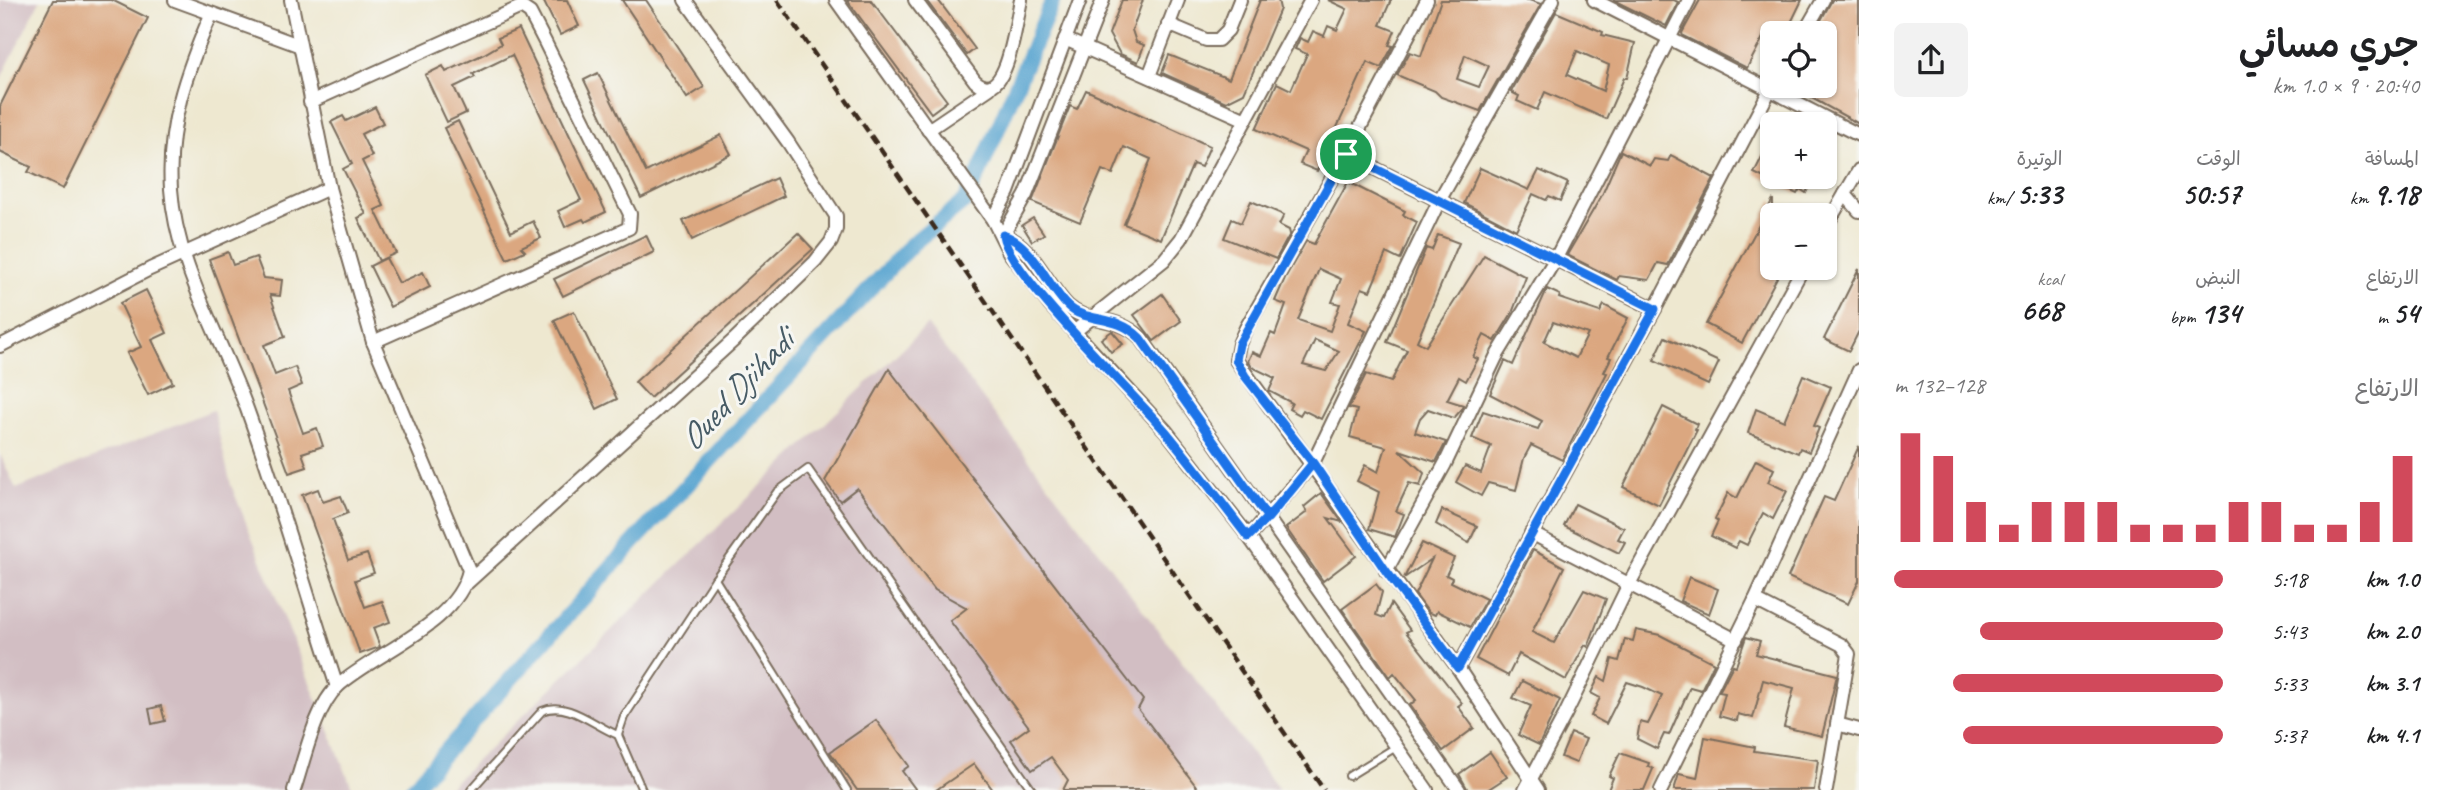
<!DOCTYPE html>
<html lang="ar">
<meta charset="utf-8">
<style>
body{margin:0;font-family:Caveat,"Playpen Sans Arabic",sans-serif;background:#f2f2f2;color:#202124;direction:rtl;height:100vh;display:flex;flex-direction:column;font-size:26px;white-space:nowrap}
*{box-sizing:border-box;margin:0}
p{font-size:23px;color:#757577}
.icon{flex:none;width:38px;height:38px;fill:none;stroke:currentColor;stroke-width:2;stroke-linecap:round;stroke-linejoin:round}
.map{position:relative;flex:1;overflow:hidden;direction:ltr}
.panel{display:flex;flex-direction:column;background:#fff;width:595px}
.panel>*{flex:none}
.tools{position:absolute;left:1760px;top:21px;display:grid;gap:14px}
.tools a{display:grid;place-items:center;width:77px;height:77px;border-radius:10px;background:#fff;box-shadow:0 2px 5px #0004;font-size:35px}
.pin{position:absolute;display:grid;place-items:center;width:60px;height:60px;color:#fff;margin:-30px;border:4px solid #fff;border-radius:50%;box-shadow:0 2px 7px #0007}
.round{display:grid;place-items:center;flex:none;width:74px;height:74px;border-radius:10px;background:#f2f2f2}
.overview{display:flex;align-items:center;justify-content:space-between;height:119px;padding:0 35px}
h1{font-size:38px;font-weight:600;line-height:52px}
.metrics{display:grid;grid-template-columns:repeat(3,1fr);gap:10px;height:119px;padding:7px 35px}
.metrics div{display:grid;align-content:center}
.metrics b{font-size:30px;font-weight:600}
.metrics small{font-size:19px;font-weight:400}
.metrics p{font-size:19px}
.chart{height:196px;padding:14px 35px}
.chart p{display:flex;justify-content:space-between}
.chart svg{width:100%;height:126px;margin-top:7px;stroke:#d1495b;stroke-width:6}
ul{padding:0 35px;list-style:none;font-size:23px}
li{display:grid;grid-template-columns:112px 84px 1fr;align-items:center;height:52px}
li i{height:18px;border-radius:9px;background:#d1495b}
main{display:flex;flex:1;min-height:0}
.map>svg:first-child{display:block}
.industrial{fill:#d2bec3}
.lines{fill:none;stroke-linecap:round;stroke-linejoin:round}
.canal{stroke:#58a4d0;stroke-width:16}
.building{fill:#dba780;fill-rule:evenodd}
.lane-casing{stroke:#7a6c5c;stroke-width:10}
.street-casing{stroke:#7a6c5c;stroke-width:16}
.lane{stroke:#fff;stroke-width:6}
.street{stroke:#fff;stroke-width:12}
.rail{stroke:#3b2a1e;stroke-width:4.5;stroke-dasharray:10 5;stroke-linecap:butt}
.route-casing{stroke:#fff;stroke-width:14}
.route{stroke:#1a73e8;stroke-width:9}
.labels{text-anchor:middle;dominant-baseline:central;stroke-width:6;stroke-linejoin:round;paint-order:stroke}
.water-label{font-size:35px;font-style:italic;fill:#475b65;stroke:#f6f6f2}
</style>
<main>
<section class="panel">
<div class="overview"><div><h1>جري مسائي</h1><p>20:40 · 9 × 1.0 km</p></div><a class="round"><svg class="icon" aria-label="share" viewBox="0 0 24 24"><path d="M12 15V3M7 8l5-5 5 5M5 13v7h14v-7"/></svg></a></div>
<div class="metrics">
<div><p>المسافة</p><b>9.18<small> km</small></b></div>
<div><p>الوقت</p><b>50:57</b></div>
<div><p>الوتيرة</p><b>5:33<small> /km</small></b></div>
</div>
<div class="metrics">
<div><p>الارتفاع</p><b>54<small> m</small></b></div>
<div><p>النبض</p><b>134<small> bpm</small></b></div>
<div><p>kcal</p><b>668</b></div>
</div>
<div class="chart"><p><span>الارتفاع</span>128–132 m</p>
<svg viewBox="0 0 160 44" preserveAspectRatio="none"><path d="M5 44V6M15 44V14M25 44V30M35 44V38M45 44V30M55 44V30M65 44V30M75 44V38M85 44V38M95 44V38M105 44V30M115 44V30M125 44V38M135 44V38M145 44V30M155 44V14"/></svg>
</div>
<ul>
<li><b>1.0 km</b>5:18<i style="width:100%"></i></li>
<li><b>2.0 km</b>5:43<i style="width:74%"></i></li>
<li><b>3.1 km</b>5:33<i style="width:82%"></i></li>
<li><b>4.1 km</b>5:37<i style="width:79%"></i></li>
</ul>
</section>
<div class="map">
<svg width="1859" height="790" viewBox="0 0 1859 790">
<rect width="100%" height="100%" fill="#f6f6f2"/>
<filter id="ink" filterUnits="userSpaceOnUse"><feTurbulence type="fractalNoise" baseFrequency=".0143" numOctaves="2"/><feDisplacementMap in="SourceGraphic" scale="14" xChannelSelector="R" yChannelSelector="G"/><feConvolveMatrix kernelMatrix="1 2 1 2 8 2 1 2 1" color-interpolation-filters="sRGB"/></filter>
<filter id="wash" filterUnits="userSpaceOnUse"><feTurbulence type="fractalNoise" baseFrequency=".00686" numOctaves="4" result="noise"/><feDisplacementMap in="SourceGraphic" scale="28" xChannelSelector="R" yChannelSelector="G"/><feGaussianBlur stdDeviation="1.57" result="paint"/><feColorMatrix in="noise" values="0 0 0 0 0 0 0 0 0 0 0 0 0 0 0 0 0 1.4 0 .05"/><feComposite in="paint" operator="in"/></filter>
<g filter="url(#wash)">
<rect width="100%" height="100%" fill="#eee8d0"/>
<!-- industrial -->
<g class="industrial">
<polygon points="0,0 40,0 0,80"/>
<polygon points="927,325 1279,790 446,790"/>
<polygon points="213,410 231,485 353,790 0,790 0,454 16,489"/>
</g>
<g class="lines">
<!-- canal -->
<polyline class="canal" points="411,790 630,546 912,244 965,201 979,173 1053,0"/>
</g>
<g id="blocks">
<!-- building -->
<g class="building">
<polygon points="53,0 112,0 148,18 63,189 28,172 31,167 0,152 0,106"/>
<polygon points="543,0 567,0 579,26 560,35"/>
<polygon points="622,0 646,0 704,87 687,98"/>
<polygon points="847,0 871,0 947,101 931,113"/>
<polygon points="926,0 938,0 975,49 967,55"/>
<polygon points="1122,0 1143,0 1132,30 1136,42 1144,45 1138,62 1120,54 1109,34"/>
<polygon points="1260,0 1278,0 1280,9 1244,93 1226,102 1162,73 1169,55 1229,79"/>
<polygon points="1328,0 1391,0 1380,25 1395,31 1389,45 1393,46 1381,68 1367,62 1317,171 1300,164 1306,151 1256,129 1277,83 1291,90 1307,54 1295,49 1300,38 1308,42 1313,31 1324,36 1328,26 1337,30 1347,9"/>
<path d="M1441 0H1529L1541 4 1480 111 1441 97 1435 91 1397 75 1410 52 1421 56ZM1465 55 1489 66 1479 87 1457 79Z"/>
<polygon points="1613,0 1674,0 1678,2 1666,26"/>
<polygon points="1700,0 1802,0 1786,33 1768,28 1747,68 1683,36 1682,33"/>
<polygon points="1832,0 1859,0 1859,124 1790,86 1825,86 1825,33 1814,33"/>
<path d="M1556 12 1603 32 1602 35 1635 43 1627 78H1624L1606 119 1545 92 1537 110 1517 101 1519 96 1511 92ZM1577 51 1609 65 1603 91 1567 75Z"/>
<polygon points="519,29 606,212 585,222 583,219 565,227 558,211 581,200 512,55 473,74 475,77 454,87 466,113 447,122 425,75 443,66 446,72 484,54 501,44 498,38"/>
<polygon points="598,73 646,172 721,135 731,154 641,198 584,80"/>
<polygon points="1086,90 1210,146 1201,167 1193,164 1161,239 1124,224 1151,159 1124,147 1113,174 1102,170 1080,222 1032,202 1070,106 1077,109"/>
<polygon points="375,107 383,123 361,134 372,156 362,161 384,206 375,210 396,253 379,261 358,218 366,214 343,169 352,164 331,122 343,116 346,121"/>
<polygon points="458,121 511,232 533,221 541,238 521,247 525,251 507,259 444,128"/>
<polygon points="1773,135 1773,177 1814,177 1806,193 1800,189 1797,194 1754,173"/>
<polygon points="1621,151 1650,166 1654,159 1668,161 1671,155 1714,178 1668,265 1658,263 1649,280 1619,276 1617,280 1567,255 1602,195"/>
<polygon points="1480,168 1529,190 1539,170 1568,183 1560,201 1549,196 1546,200 1533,194 1516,230 1464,203"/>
<polygon points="776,178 784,196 692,240 683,221"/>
<path d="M1348 182 1405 211 1403 215 1417 222 1400 260 1386 253 1370 291 1362 288 1348 323 1366 331 1321 419 1303 410 1300 415 1289 409 1292 403 1269 391 1275 378 1252 367 1248 361 1252 352 1261 356 1271 333 1275 335 1286 305 1275 301 1285 278 1306 241 1314 244ZM1319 269 1341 279 1332 302 1340 304 1330 331 1298 320ZM1315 340 1339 351 1326 371 1303 365Z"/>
<polygon points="1773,199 1773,268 1782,268 1742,343 1706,324"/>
<polygon points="1251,201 1284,215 1279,225 1289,230 1290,234 1276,259 1224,238 1232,219 1241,223"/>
<polygon points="1033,218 1044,234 1032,241 1022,225"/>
<polygon points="798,233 813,249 650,398 635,382"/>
<polygon points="646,235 654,252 563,296 554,279"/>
<polygon points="1438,235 1459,243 1417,341 1426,346 1484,255 1526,277 1512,313 1495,341 1484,335 1473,357 1478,359 1466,381 1459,377 1447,400 1463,405 1461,410 1454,418 1428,409 1420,418 1415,432 1446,442 1436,462 1399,450 1424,473 1420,486 1409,483 1396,511 1404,514 1395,537 1369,529 1379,492 1357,481 1365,465 1378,472 1386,447 1350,437 1357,410 1349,408 1366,374 1391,382 1407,350 1387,342 1426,248 1432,250"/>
<polygon points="228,252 233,265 256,257 264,278 282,280 280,296 270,295 285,337 264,345 275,375 295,367 302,385 288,391 303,433 317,428 323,446 302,453 307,467 289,473 209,259"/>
<polygon points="386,258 399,283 423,272 430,287 390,307 370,266"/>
<polygon points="1859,269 1859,331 1849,351 1824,339"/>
<path d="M1547 289 1560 295 1559 298 1600 312 1604 305 1628 318 1608 357 1611 358 1604 372 1607 373 1562 460 1531 445 1524 458 1516 490 1488 483 1481 496 1456 482 1465 466 1481 473 1491 446 1472 438 1483 411 1538 429 1542 421 1490 394 1505 361 1513 365ZM1553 322 1588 334 1576 358 1544 342Z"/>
<polygon points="146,290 167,333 152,340 173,383 148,395 127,353 141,347 120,303"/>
<polygon points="1162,294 1181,321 1154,341 1134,315"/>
<polygon points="574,311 617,399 597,409 554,320"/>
<polygon points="1112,331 1123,344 1111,352 1101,339"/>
<polygon points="1665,337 1719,362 1708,385 1654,360"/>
<polygon points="889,369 1143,700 1138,709 1199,790 1063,790 1068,780 1051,757 1032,770 1011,740 1029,727 950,621 967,608 935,590 857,488 840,501 825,481"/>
<polygon points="1803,375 1831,387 1814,426 1819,428 1809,452 1800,448 1798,453 1748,433 1756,409 1784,421"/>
<polygon points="1663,407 1697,424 1695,429 1697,430 1659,505 1623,487"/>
<polygon points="1859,446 1859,581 1848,604 1788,577 1824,497 1834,501"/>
<polygon points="1756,460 1774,469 1768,482 1787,491 1773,519 1763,513 1747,545 1739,541 1735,548 1711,536 1718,521 1715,519 1728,493 1737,498"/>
<polygon points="318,489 323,502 341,496 348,513 333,519 348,560 367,554 374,573 355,580 365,607 382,601 390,622 373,628 380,647 360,654 302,495"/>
<polygon points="1321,493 1342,522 1328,518 1356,556 1323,581 1286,528 1307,512 1304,507"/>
<polygon points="1575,504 1624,528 1618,539 1625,542 1619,553 1564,526"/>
<polygon points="1442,510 1477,526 1469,543 1436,524"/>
<polygon points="1422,543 1454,558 1446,575 1452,578 1451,582 1486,599 1470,627 1437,611 1435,615 1429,613 1415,594 1432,559 1404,578"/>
<polygon points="1533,550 1564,567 1532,632 1554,643 1584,590 1606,599 1588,647 1585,645 1566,680 1519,654 1508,676 1476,659"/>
<polygon points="1689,577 1718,589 1709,614 1680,601"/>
<polygon points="1376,584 1382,592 1376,615 1384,618 1391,604 1410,630 1406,632 1462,703 1458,706 1474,728 1443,751 1410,705 1416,700 1394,673 1390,677 1342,609"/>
<polygon points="1636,630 1660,635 1714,663 1701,690 1690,687 1669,735 1664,734 1657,749 1637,739 1640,722 1648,724 1662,696 1643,687 1627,682 1606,724 1591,716 1600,698 1591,693 1599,677 1606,681 1612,659 1619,661 1625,639 1633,641"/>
<polygon points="1746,637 1760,641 1756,654 1837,675 1822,736 1784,727 1794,688 1763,680 1753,718 1738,714 1737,721 1719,716 1725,693 1719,692 1733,665 1736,666"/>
<polygon points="1522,681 1560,700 1539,745 1518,735 1531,706 1513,698"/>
<polygon points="161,706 165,721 152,724 149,709"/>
<polygon points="876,720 909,766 902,771 916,790 857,790 830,752"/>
<polygon points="1571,733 1586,739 1576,763 1561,757"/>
<polygon points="1705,737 1755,747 1754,751 1818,760 1814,790 1674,790 1679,774 1697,778"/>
<polygon points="1490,752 1507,777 1487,790 1468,790 1459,774"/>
<polygon points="1620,753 1649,763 1648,766 1653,769 1644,790 1608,790 1613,778 1609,776"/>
<polygon points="974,764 993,790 936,790"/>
</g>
</g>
</g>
<g filter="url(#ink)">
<use href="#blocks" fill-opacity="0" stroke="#7a6c5c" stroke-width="2"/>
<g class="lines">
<!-- lane casing -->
<g class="lane-casing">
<g id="lane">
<polyline points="715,579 847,790"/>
<polyline points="1349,776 1396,747"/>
<path d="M471 790 542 711C568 700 594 726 618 735"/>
<polyline points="642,790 618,735 624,717 715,579 777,492 808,469 1032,790"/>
</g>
</g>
<!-- street casing -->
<g class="street-casing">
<g id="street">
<polyline points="175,0 298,45"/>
<polyline points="291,0 329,188"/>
<polyline points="836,0 993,220 1009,252 1050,305 1166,431 1249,537 1427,790"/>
<path d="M915 0 975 81C1007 110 1016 20 1021 0"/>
<polyline points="1427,0 1346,154 1246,328 1239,344 1236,360 1458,668 1538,790"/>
<polyline points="1594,0 1859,135"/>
<path d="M211 15C186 72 167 126 171 189 176 266 221 337 247 409 280 500 307 595 337 687"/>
<polyline points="1168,24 1206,40 1218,40 1228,30 1240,0"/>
<polyline points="1804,33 1823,0"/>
<polyline points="1065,39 1246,120"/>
<polyline points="1149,76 1178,0"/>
<polyline points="310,102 521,7 530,13 545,42 630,214 629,228 373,342"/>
<polyline points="928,130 990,88"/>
<polyline points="1346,154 1655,309"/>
<polyline points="1845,194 1859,211"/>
<polyline points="993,220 1008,192 1080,0"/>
<polyline points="1825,228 1859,170"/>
<path d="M1003 235C1033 244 1047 286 1068 306 1086 324 1117 314 1141 338L1459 790"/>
<polyline points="1003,235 1026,195 1103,0"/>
<polyline points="1074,332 1164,260 1181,239 1311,0"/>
<path d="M0 346 150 269 329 188 373 342 469 570C458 624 376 652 338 686 315 707 304 761 294 790"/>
<polyline points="1531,533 1736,640"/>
<polyline points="1249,537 1313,463 1440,199 1553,0"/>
<polyline points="1386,571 1445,464 1496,357 1556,258 1689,0"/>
<polyline points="467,583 734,340 815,262 831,242 836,229 836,216 788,142 685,0"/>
<polyline points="1755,600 1842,645 1849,654 1826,790"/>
<polyline points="1458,668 1655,309 1773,84"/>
<polyline points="1837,724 1859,730"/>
<polyline points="1525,790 1565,715 1629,584 1803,268"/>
<polyline points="1661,790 1755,600 1859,370"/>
</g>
</g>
<!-- lane -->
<use href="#lane" class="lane"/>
<!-- street -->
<use href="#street" class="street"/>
<!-- rail -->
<polyline class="rail" points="777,0 1324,790"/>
</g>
</g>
<g class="lines" filter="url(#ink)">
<!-- route casing -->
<g class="route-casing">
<path id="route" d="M1346 154 1239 344 1236 360 1245 376 1313 463 1268 518 1140 338C1116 313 1086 324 1068 306 1047 286 1033 244 1003 235 1008 274 1135 395 1166 432 1194 466 1221 502 1248 537 1272 514 1293 489 1313 463L1386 571 1458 668 1655 309 1346 154"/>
</g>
<!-- route -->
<use href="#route" class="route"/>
</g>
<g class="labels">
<!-- water labels -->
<g class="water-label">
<text transform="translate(736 390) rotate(-47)">Oued Djihadi</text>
</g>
</g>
</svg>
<div class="tools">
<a><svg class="icon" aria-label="locate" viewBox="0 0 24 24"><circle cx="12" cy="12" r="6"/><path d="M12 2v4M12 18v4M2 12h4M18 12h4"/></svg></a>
<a>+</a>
<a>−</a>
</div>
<div class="pin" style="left:1346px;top:154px;background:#1e9e55"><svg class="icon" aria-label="arrive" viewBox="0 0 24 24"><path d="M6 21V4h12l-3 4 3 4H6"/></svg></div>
</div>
</main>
